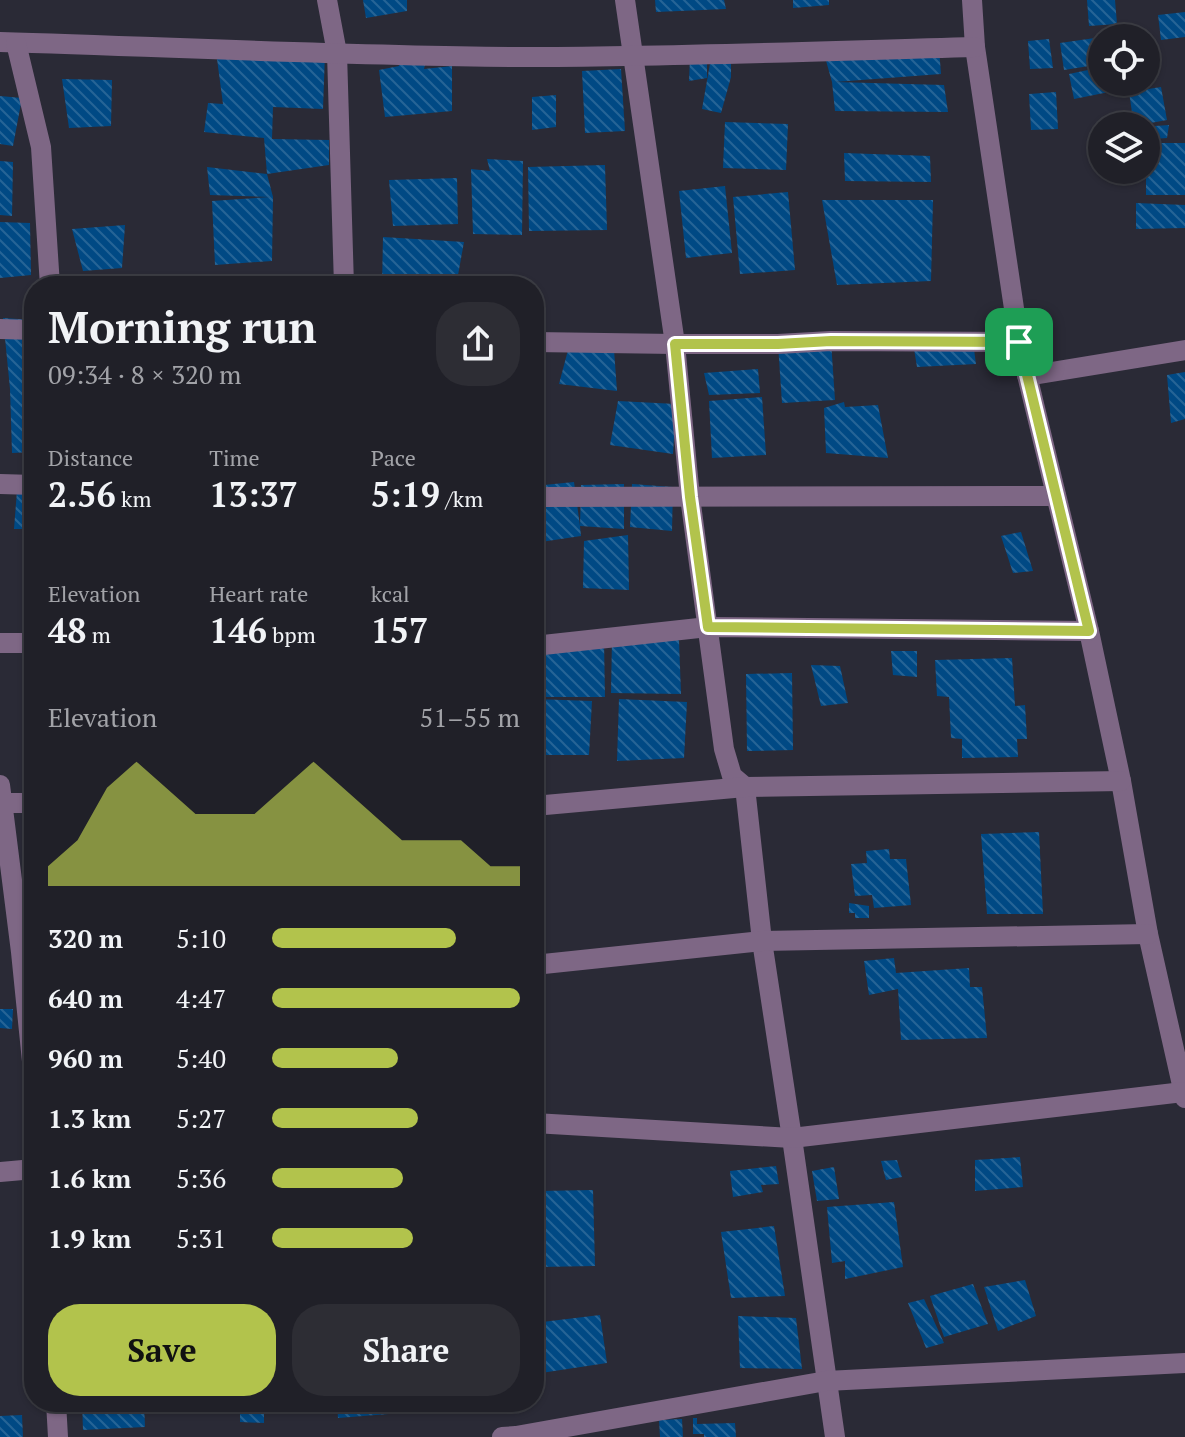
<!DOCTYPE html>
<meta charset="utf-8">
<style>
body{margin:0;font-family:"PT Serif",serif;background:#2d2d34;color:#f1f3f6;height:100vh;display:flex;flex-direction:column;font-size:30px;white-space:nowrap}
*{box-sizing:border-box;margin:0}
p{font-size:26px;color:#a2a3a8}
.icon{flex:none;width:44px;height:44px;fill:none;stroke:currentColor;stroke-width:2;stroke-linecap:round;stroke-linejoin:round}
.map{position:relative;flex:1;overflow:hidden}
.panel{position:absolute;left:24px;top:276px;width:520px;height:1136px;display:flex;flex-direction:column;background:#202028;border-radius:32px;box-shadow:0 2px 6px #0004,0 0 0 2px #3d3e45}
.panel>*{flex:none}
.buttons{position:absolute;left:1088px;top:24px;display:grid;gap:16px}
.buttons a{display:grid;place-items:center;width:72px;height:72px;border-radius:50%;background:#202028;box-shadow:0 2px 6px #0004,0 0 0 2px #3d3e45;font-size:40px}
.pin{position:absolute;display:grid;place-items:center;width:68px;height:68px;color:#fff;margin:-34px;border-radius:16px;box-shadow:0 4px 12px #0006}
.round{display:grid;place-items:center;flex:none;width:84px;height:84px;border-radius:32px;background:#2d2d34}
.head{display:flex;align-items:center;justify-content:space-between;height:136px;padding:0 24px}
h1{font-size:44px;font-weight:700;line-height:60px}
.figures{display:grid;grid-template-columns:repeat(3,1fr);gap:12px;height:136px;padding:8px 24px}
.figures div{display:grid;align-content:center}
.figures b{font-size:34px;font-weight:700}
.figures small{font-size:22px;font-weight:400}
.figures p{font-size:22px}
.chart{height:224px;padding:16px 24px}
.chart p{display:flex;justify-content:space-between}
.chart svg{width:100%;height:144px;margin-top:8px;fill:#b2c34c;opacity:.7}
.button{display:flex;gap:16px;margin-top:auto;padding:16px 24px}
.button a{flex:1;height:92px;border-radius:32px;background:#b2c34c;color:#111;font-size:32px;font-weight:700;line-height:92px;text-align:center}
.button a+a{background:#2d2d34;color:#f1f3f6}
ul{padding:0 24px;list-style:none;font-size:26px}
li{display:grid;grid-template-columns:128px 96px 1fr;align-items:center;height:60px}
li i{height:20px;border-radius:10px;background:#b2c34c}
.map>svg:first-child{display:block}
.building{fill:url(#building-back-hatch)}
.lines{fill:none;stroke-linecap:round;stroke-linejoin:round}
.minor{stroke:#7e6785;stroke-width:20}
.route-casing{stroke:#fff;stroke-width:16}
.route{stroke:#b2c34c;stroke-width:10}
</style>
<div class="map">
<svg width="1185" height="1437" viewBox="0 0 1185 1437">
<defs>
<pattern id="building-back-hatch" width="6" height="6" patternUnits="userSpaceOnUse" patternTransform="scale(2)"><rect width="6" height="6" fill="#004984"/><path d="M-1 5l2 2M0 0l6 6M5-1l2 2" fill="none" stroke="#266496"/></pattern>
</defs>
<rect width="100%" height="100%" fill="#2a2a36"/>
<!-- building -->
<g class="building">
<polygon points="363,0 407,0 407,11 366,18"/>
<polygon points="655,0 724,0 726,9 656,12"/>
<polygon points="793,0 829,0 829,5 793,8"/>
<polygon points="1087,0 1115,0 1117,24 1089,26"/>
<polygon points="1185,12 1185,37 1161,40 1158,15"/>
<polygon points="1102,37 1102,64 1064,70 1060,43"/>
<polygon points="1049,39 1053,68 1030,69 1028,41"/>
<polygon points="395,46 429,47 424,69 452,66 452,111 385,117 379,70 399,66"/>
<polygon points="939,48 941,74 835,82 944,85 948,112 835,111 832,82 825,57"/>
<polygon points="325,53 323,109 273,107 272,139 329,140 329,165 267,174 264,138 204,132 208,103 223,104 217,59"/>
<polygon points="731,57 731,77 721,113 702,109 711,58"/>
<polygon points="690,58 707,58 707,78 689,81"/>
<polygon points="1102,67 1102,82 1112,82 1114,91 1074,99 1069,74"/>
<polygon points="621,69 625,131 585,133 582,71"/>
<polygon points="62,79 112,80 111,126 69,128"/>
<polygon points="1161,87 1167,120 1134,126 1129,92"/>
<polygon points="1056,92 1058,129 1031,130 1029,94"/>
<polygon points="556,95 556,127 532,130 532,97"/>
<polygon points="0,96 22,98 13,146 0,144"/>
<polygon points="725,122 788,124 786,170 723,168"/>
<polygon points="1169,125 1167,138 1153,139 1155,126"/>
<rect x="1146" y="143" width="39" height="52"/>
<polygon points="844,153 930,156 931,182 845,181"/>
<polygon points="487,159 523,161 522,235 473,234 471,169 490,171"/>
<polygon points="0,161 13,162 12,216 0,215"/>
<polygon points="605,165 607,230 529,231 528,167"/>
<polygon points="207,167 267,174 273,197 272,261 215,265 212,201 270,197 210,195"/>
<polygon points="457,178 458,224 393,226 389,180"/>
<polygon points="725,186 732,253 686,258 679,191"/>
<polygon points="788,192 795,270 740,274 733,197"/>
<polygon points="822,200 933,200 931,281 837,285"/>
<polygon points="1136,203 1185,205 1185,228 1136,229"/>
<polygon points="0,222 30,223 31,275 0,278"/>
<polygon points="125,225 122,268 83,271 72,229"/>
<polygon points="383,237 464,242 456,286 382,286"/>
<polygon points="3,318 34,320 34,452 12,453 10,389"/>
<polygon points="534,331 536,331 540,387 534,388"/>
<polygon points="572,335 613,336 617,391 559,384"/>
<polygon points="831,341 835,400 782,403 778,344"/>
<polygon points="973,342 976,364 917,367 914,349"/>
<polygon points="758,369 760,393 709,395 704,373"/>
<polygon points="1185,372 1185,419 1171,423 1167,375"/>
<polygon points="762,397 766,455 712,458 709,401"/>
<polygon points="618,401 676,404 673,454 610,445"/>
<polygon points="844,402 845,407 878,405 888,458 826,453 824,408"/>
<polygon points="18,478 34,478 34,529 14,529"/>
<polygon points="574,482 580,526 581,485 624,484 624,529 580,526 581,536 534,543 534,486"/>
<polygon points="632,484 673,487 672,531 630,527"/>
<polygon points="1021,532 1033,571 1013,573 1001,536"/>
<polygon points="628,535 629,590 583,588 584,541"/>
<polygon points="612,639 679,640 681,694 611,693"/>
<polygon points="534,640 604,641 605,697 534,697"/>
<polygon points="891,651 917,651 917,677 893,675"/>
<polygon points="1012,658 1015,706 1025,705 1027,739 1017,739 1018,757 962,758 962,739 951,738 949,697 937,696 935,660"/>
<polygon points="811,665 840,666 848,703 821,706"/>
<polygon points="792,673 793,750 747,751 746,674"/>
<polygon points="534,699 592,701 589,755 534,755"/>
<polygon points="619,699 687,702 684,758 617,761"/>
<polygon points="1039,832 1043,914 987,914 981,834"/>
<polygon points="889,849 890,859 906,859 911,905 874,908 872,895 855,896 851,864 867,863 866,851"/>
<polygon points="849,903 869,906 869,918 855,918 855,913 849,913"/>
<polygon points="894,958 896,973 969,968 970,987 982,987 987,1038 901,1040 898,989 869,995 864,961"/>
<polygon points="0,1009 13,1009 12,1029 0,1028"/>
<polygon points="1020,1157 1023,1187 975,1191 975,1160"/>
<polygon points="897,1160 902,1177 886,1180 881,1161"/>
<polygon points="776,1166 779,1184 761,1185 763,1192 733,1197 730,1171"/>
<polygon points="834,1167 839,1199 817,1201 812,1171"/>
<polygon points="593,1190 595,1266 540,1267 539,1191"/>
<polygon points="894,1202 903,1267 845,1279 845,1261 832,1263 827,1207"/>
<polygon points="774,1226 785,1296 731,1298 721,1232"/>
<polygon points="1025,1280 1036,1316 998,1331 984,1287"/>
<polygon points="973,1284 988,1324 944,1337 930,1296"/>
<polygon points="924,1299 944,1343 926,1348 908,1303"/>
<polygon points="600,1315 607,1363 541,1373 534,1337 534,1323"/>
<polygon points="738,1316 796,1318 802,1369 740,1368"/>
<polygon points="82,1402 144,1402 145,1427 83,1430"/>
<polygon points="240,1402 264,1403 264,1423 240,1422"/>
<polygon points="337,1402 413,1402 414,1412 338,1418"/>
<polygon points="22,1415 23,1437 0,1437 0,1416"/>
<polygon points="693,1418 697,1418 697,1424 735,1423 736,1437 704,1437 704,1434 693,1434"/>
<polygon points="682,1419 683,1437 660,1437 659,1420"/>
</g>
<g class="lines">
<!-- minor -->
<g class="minor">
<polyline points="327,0 337,53 344,286"/>
<polyline points="625,0 675,344 690,497 724,749 732,776 745,787 762,941 792,1138 835,1437"/>
<polyline points="972,0 975,47 1019,342 1089,631 1121,781 1148,934 1185,1098"/>
<path d="M0 42C173 47 347 56 521 57 672 57 824 51 975 47"/>
<polyline points="16,43 41,147 50,286"/>
<polyline points="0,329 34,330"/>
<polyline points="534,342 675,344 778,344 831,341 1019,342"/>
<polyline points="1027,376 1185,350"/>
<polyline points="0,484 34,485"/>
<polyline points="534,497 1056,496"/>
<polyline points="0,643 34,643"/>
<polyline points="534,646 708,627 1089,631"/>
<polyline points="0,785 21,952 34,1081"/>
<polyline points="0,803 34,803"/>
<polyline points="534,806 745,787 1121,781"/>
<polyline points="534,965 762,941 1148,934"/>
<polyline points="534,1123 792,1138 1183,1092"/>
<polyline points="0,1172 34,1169"/>
<polyline points="56,1402 58,1437"/>
<polyline points="502,1437 516,1436 826,1381 1185,1363"/>
</g>
</g>
<g class="lines">
<!-- route casing -->
<g class="route-casing">
<polygon id="route" points="831,341 1019,342 1089,631 708,627 690,497 675,344 778,344"/>
</g>
<!-- route -->
<use href="#route" class="route"/>
</g>
</svg>
<div class="buttons">
<a><svg class="icon" aria-label="locate" viewBox="0 0 24 24"><circle cx="12" cy="12" r="6"/><path d="M12 2v4M12 18v4M2 12h4M18 12h4"/></svg></a>
<a><svg class="icon" aria-label="layers" viewBox="0 0 24 24"><path d="M12 4l9 5-9 5-9-5zM3 14l9 5 9-5"/></svg></a>
</div>
<div class="pin" style="left:1019px;top:342px;background:#1e9e55"><svg class="icon" aria-label="arrive" viewBox="0 0 24 24"><path d="M6 21V4h12l-3 4 3 4H6"/></svg></div>
<section class="panel">
<div class="head"><div><h1>Morning run</h1><p>09:34 · 8 × 320 m</p></div><a class="round"><svg class="icon" aria-label="share" viewBox="0 0 24 24"><path d="M12 15V3M7 8l5-5 5 5M5 13v7h14v-7"/></svg></a></div>
<div class="figures">
<div><p>Distance</p><b>2.56<small> km</small></b></div>
<div><p>Time</p><b>13:37</b></div>
<div><p>Pace</p><b>5:19<small> /km</small></b></div>
</div>
<div class="figures">
<div><p>Elevation</p><b>48<small> m</small></b></div>
<div><p>Heart rate</p><b>146<small> bpm</small></b></div>
<div><p>kcal</p><b>157</b></div>
</div>
<div class="chart"><p><span>Elevation</span>51–55 m</p>
<svg viewBox="0 0 160 44" preserveAspectRatio="none"><path d="M0 44V38L10 30L20 14L30 6L40 14L50 22L60 22L70 22L80 14L90 6L100 14L110 22L120 30L130 30L140 30L150 38L160 38V44z"/></svg>
</div>
<ul>
<li><b>320 m</b>5:10<i style="width:74%"></i></li>
<li><b>640 m</b>4:47<i style="width:100%"></i></li>
<li><b>960 m</b>5:40<i style="width:51%"></i></li>
<li><b>1.3 km</b>5:27<i style="width:59%"></i></li>
<li><b>1.6 km</b>5:36<i style="width:53%"></i></li>
<li><b>1.9 km</b>5:31<i style="width:57%"></i></li>
</ul>
<div class="button"><a>Save</a><a>Share</a></div>
</section>
</div>
